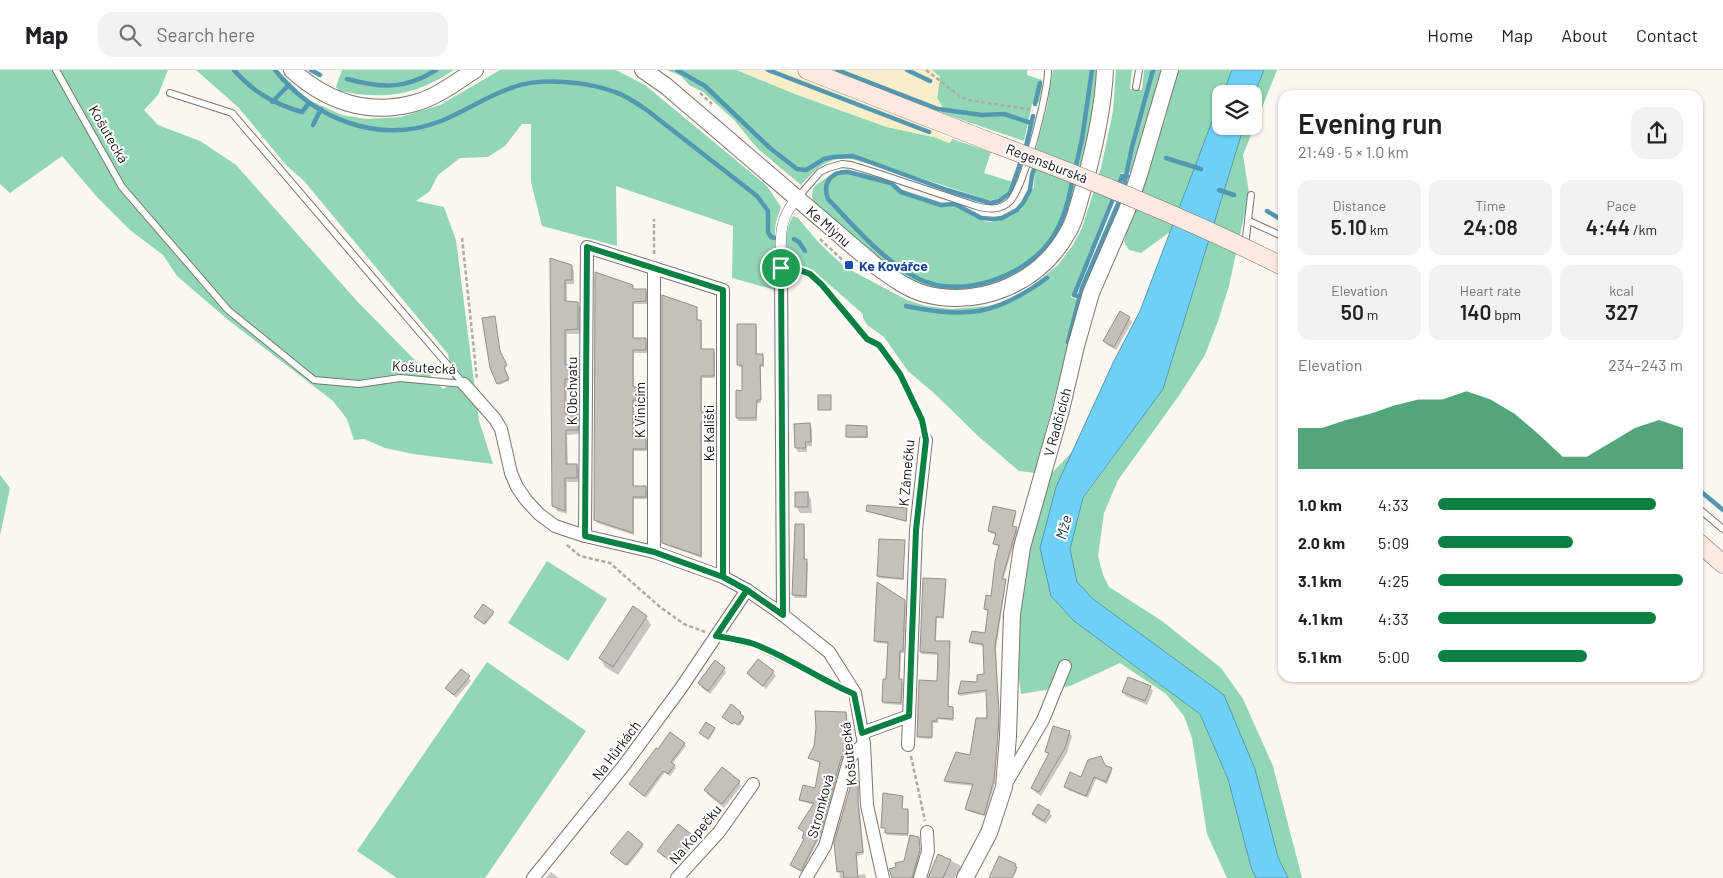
<!DOCTYPE html>
<meta charset="utf-8">
<style>
body{margin:0;font-family:Barlow,sans-serif;background:#f2f2f2;color:#202124;height:100vh;display:flex;flex-direction:column;font-size:19px;white-space:nowrap}
*{box-sizing:border-box;margin:0}
p{font-size:16px;color:#757577}
.icon{flex:none;width:28px;height:28px;fill:none;stroke:currentColor;stroke-width:2;stroke-linecap:round;stroke-linejoin:round}
.map{position:relative;flex:1;overflow:hidden}
.sheet{position:absolute;left:1278px;top:20px;width:425px;height:592px;display:flex;flex-direction:column;background:#fff;border-radius:15px;box-shadow:0 1px 4px #0004}
.sheet>*{flex:none}
.tools{position:absolute;left:1212px;top:15px;display:grid;gap:10px}
.tools a{display:grid;place-items:center;width:50px;height:50px;border-radius:10px;background:#fff;box-shadow:0 1px 4px #0004;font-size:25px}
.pin{position:absolute;display:grid;place-items:center;width:42px;height:42px;color:#fff;margin:-21px;border:2px solid #fff;border-radius:50%;box-shadow:0 1px 5px #0007}
.round{display:grid;place-items:center;flex:none;width:52px;height:52px;border-radius:15px;background:#f2f2f2}
.head{display:flex;align-items:center;justify-content:space-between;height:85px;padding:0 20px}
h1{font-size:28px;font-weight:600;line-height:38px}
.figures{display:grid;grid-template-columns:repeat(3,1fr);gap:8px;height:85px;padding:5px 20px}
.figures div{display:grid;align-content:center;border-radius:12px;background:#f2f2f2;text-align:center}
.figures b{font-size:21px;font-weight:600}
.figures small{font-size:14px;font-weight:400}
.figures p{font-size:14px}
.chart{height:140px;padding:10px 20px}
.chart p{display:flex;justify-content:space-between}
.chart svg{width:100%;height:90px;margin-top:5px;fill:#0b8043;opacity:.7}
ul{padding:0 20px;list-style:none;font-size:16px}
li{display:grid;grid-template-columns:80px 60px 1fr;align-items:center;height:38px}
li i{height:12px;border-radius:6px;background:#0b8043}
header{display:flex;align-items:center;gap:30px;box-sizing:border-box;height:70px;padding:0 25px;background:#fff;border-bottom:1px solid #e0e0e0}
header strong{font-size:24px}
nav{display:flex;gap:28px;margin-inline-start:auto;font-size:18px}
.search{width:350px;height:45px;background:#f2f2f2;display:flex;align-items:center;gap:12px;box-sizing:border-box;padding:0 18px;border-radius:15px;color:#757577;font-size:19px}
.map>svg:first-child{display:block}
.green{fill:#91d7b6}
.sand{fill:#f8eec9}
.water{fill:#6fd1f7;stroke:#5398b1}
.shadow{fill:#0003}
.lines{fill:none;stroke-linecap:round;stroke-linejoin:round}
.stream{stroke:#5398b1;stroke-width:4.5}
.building{fill:#c5c1ba;stroke:#949089}
.service-casing{stroke:#7b7771;stroke-width:8}
.pedestrian-casing{stroke:#7b7771;stroke-width:11}
.minor-casing{stroke:#7b7771;stroke-width:14}
.tertiary-casing{stroke:#7b7771;stroke-width:18}
.secondary-casing{stroke:#7b7771;stroke-width:19}
.path{stroke:#aeaaa4;stroke-width:2.5;stroke-dasharray:4 2.5;stroke-linecap:butt}
.service{stroke:#fff;stroke-width:6}
.pedestrian{stroke:#fff;stroke-width:10}
.minor{stroke:#fff;stroke-width:12}
.tertiary{stroke:#fff;stroke-width:16}
.secondary{stroke:#ffe9e0;stroke-width:18}
.secondary-bridge-casing{stroke:#7b7771;stroke-width:19;stroke-linecap:butt}
.secondary-bridge{stroke:#ffe9e0;stroke-width:18}
.route-casing{stroke:#fff;stroke-width:10}
.route{stroke:#0b8043;stroke-width:6}
.transit-dot{fill:#1a4fb4;stroke:#fff;stroke-width:2}
.labels{text-anchor:middle;dominant-baseline:central;stroke-width:4;stroke-linejoin:round;paint-order:stroke}
.street-label{font-size:14px;fill:#13120f;stroke:#fff}
.transit-label{font-size:14px;font-weight:bold;fill:#164399;stroke:#fff;text-anchor:start}
.water-label{font-size:15px;font-style:italic;fill:#144050;stroke:#fff}
</style>
<header>
<strong>Map</strong>
<div class="search"><svg class="icon" aria-label="search" viewBox="0 0 24 24"><circle cx="10" cy="10" r="6"/><path d="M15 15l6 6"/></svg>Search here</div>
<nav><a>Home</a><a>Map</a><a>About</a><a>Contact</a></nav>
</header>
<div class="map">
<svg width="1723" height="808" viewBox="0 0 1723 808">
<rect width="100%" height="100%" fill="#fcf7f0"/>
<!-- green -->
<g class="green">
<polygon points="0,0 168,0 158,25 144,40 158,55 200,71 236,95 356,230 443,319 453,313 448,284 304,111 286,95 239,38 196,0 277,0 303,25 311,31 342,45 366,49 401,47 440,35 500,0 616,0 645,15 767,116 781,137 776,152 775,161 775,220 732,208 733,156 616,116 617,176 542,156 531,112 531,54 522,54 505,76 488,87 460,88 438,105 430,121 416,131 444,137 456,170 479,351 493,394 413,384 385,378 364,369 354,370 347,349 333,331 227,249 177,206 163,185 130,160 97,127 62,86 10,123 0,114"/>
<path d="M342 0H454C414 26 385 30 339 21L336 17Z"/>
<path d="M667 0H737L795 24 887 57 934 67 949 73 952 69 991 82 984 103 1013 112C1009 125 1001 130 988 130L878 94C868 95 861 91 851 89 828 86 815 100 801 115L757 78 734 50 703 22 689 15 681 6Z"/>
<polygon points="932,0 1027,0 1027,5 1042,10 1042,18 1039,32 1032,34 1024,71 942,43 942,36 937,28 940,7"/>
<path d="M1053 0H1098C1096 21 1095 43 1090 64 1087 79 1082 93 1078 108 1067 145 1062 170 1029 195 1014 207 1001 213 982 217 959 221 933 220 911 210 879 194 841 156 813 133L812 125 813 119 816 115 832 104 846 103 889 114 899 122 941 137 955 136 983 151 991 152 1011 146 1021 140 1034 117 1035 83 1047 37Z"/>
<path d="M1116 0H1132L1130 19 1142 20 1144 0H1162L1131 102 1121 103 1071 227 1080 231 1035 403 1019 401 978 366 935 324 908 301 884 267 867 255 863 248V244C849 232 835 218 819 207 810 200 798 195 791 187 782 176 787 157 793 146L798 148 820 174 845 197 907 230 926 236 951 239 988 236 1007 231 1028 219 1058 195 1073 175 1082 158 1101 98 1113 41Z"/>
<polygon points="1177,0 1232,0 1223,24 1221,24 1221,28 1170,162 1141,183 1129,180 1124,172 1129,149 1165,49"/>
<polygon points="1264,0 1277,0 1243,85 1249,123 1229,216 1218,251 1205,285 1178,327 1118,410 1104,443 1098,486 1103,505 1109,517 1162,551 1221,598 1243,629 1273,696 1302,808 1288,808 1278,787 1255,700 1224,625 1093,529 1077,512 1070,479 1083,429 1163,319 1244,56 1254,56 1254,25"/>
<polygon points="1073,381 1056,417 1051,526 1074,551 1200,644 1228,709 1251,797 1256,808 1227,808 1207,764 1192,668 1184,646 1166,624 1120,593 1070,616 1021,624 1011,545 1050,405"/>
<polygon points="0,405 10,418 0,466"/>
<polygon points="547,491 607,529 568,591 508,553"/>
<polygon points="487,592 586,661 485,808 397,808 357,781"/>
</g>
<!-- sand -->
<g class="sand">
<polygon points="737,0 788,0 939,58 938,64 952,69 950,73 934,67 887,57 795,24"/>
<polygon points="829,0 932,0 940,7 937,28 942,36 942,43"/>
</g>
<!-- water -->
<g class="water">
<polygon points="1232,0 1264,0 1254,25 1254,24 1223,24"/>
<polygon points="1221,28 1221,56 1244,56 1163,319 1083,428 1070,479 1077,512 1093,529 1224,625 1255,699 1278,787 1288,808 1256,808 1251,797 1228,709 1200,644 1074,551 1051,526 1040,478 1056,417 1113,293 1140,241"/>
</g>
<!-- shadow -->
<g class="shadow">
<polygon points="551,190 571,196 574,201 574,214 567,214 567,233 578,233 580,237 580,264 567,264 567,296 577,296 580,301 580,313 567,313 567,346 577,346 580,350 580,364 567,365 568,395 577,395 579,400 579,412 567,412 567,444 557,441 554,436"/>
<polygon points="632,216 634,220 645,220 647,223 647,234 634,234 634,269 645,269 647,272 647,283 634,283 634,318 645,319 647,321 647,332 634,332 634,368 645,368 647,371 647,381 634,381 634,417 645,417 647,420 647,429 634,429 634,465 597,453 596,450"/>
<polygon points="696,238 698,251 700,251 702,254 702,281 713,280 715,283 715,308 702,308 702,343 714,343 716,346 716,354 702,354 702,488 665,475 664,473"/>
<polygon points="1121,243 1129,248 1132,252 1116,280 1107,275 1104,271"/>
<polygon points="756,255 757,258 757,285 762,285 764,288 764,297 761,297 761,333 757,333 757,351 739,351 737,348 743,322 744,297 739,297 738,294"/>
<polygon points="500,284 507,297 503,299 509,311 499,315 491,298"/>
<polygon points="810,355 812,359 812,376 807,376 807,382 798,382 796,378"/>
<polygon points="867,357 868,368 849,368 848,366"/>
<polygon points="808,423 811,430 812,443 800,443 796,436"/>
<polygon points="907,439 907,452 869,442 868,440"/>
<polygon points="1015,442 1016,445 1013,458 1018,461 1003,510 1006,512 996,579 999,645 995,713 985,746 967,741 966,739 974,716 947,713 945,711 957,684 971,687 988,649 987,622 960,626 959,624 962,612 979,614 986,605 984,576 972,574 970,572 986,564 989,542 985,539 992,527 999,477 995,474 997,465 990,463 989,461"/>
<polygon points="804,455 805,458 805,490 808,493 807,528 795,528 793,525"/>
<polygon points="904,472 904,510 879,508 878,506"/>
<polygon points="945,510 946,512 944,549 937,548 936,572 949,573 950,575 948,637 953,638 954,640 953,651 938,649 938,653 933,653 932,669 919,668 918,666 938,612 939,585 922,584 921,582"/>
<polygon points="904,531 906,534 904,583 901,583 900,610 903,613 902,635 885,634 883,632 888,610 889,574 877,573 875,571"/>
<polygon points="493,543 494,544 485,555 475,547"/>
<polygon points="646,547 651,555 618,605 605,597 600,588"/>
<polygon points="758,590 773,602 776,606 766,619 751,608 748,604"/>
<polygon points="724,599 726,603 710,624 702,618 699,613"/>
<polygon points="461,600 471,611 456,628 447,619"/>
<polygon points="1150,617 1153,621 1147,635 1126,626 1123,622"/>
<polygon points="740,642 741,645 744,649 740,656 735,653 734,655 724,648"/>
<polygon points="846,646 848,665 846,683 843,687 821,765 802,802 792,795 804,770 803,768 805,763 800,758 814,735 801,731 800,730 816,719 821,693 809,688"/>
<polygon points="714,659 715,660 709,670 700,663"/>
<polygon points="1069,662 1072,666 1067,683 1041,726 1035,722 1032,718 1049,686 1046,681"/>
<polygon points="684,673 686,676 672,694 676,698 670,706 665,702 646,728 632,716"/>
<polygon points="1105,697 1111,699 1112,702 1107,714 1096,709 1088,728 1068,720 1066,717"/>
<polygon points="739,711 741,716 724,738 708,725 705,720"/>
<polygon points="857,712 858,715 859,735 864,784 857,786 858,805 865,804 866,808 840,808 836,774"/>
<polygon points="902,727 902,740 908,740 909,742 908,766 887,765 886,759 883,757"/>
<polygon points="1049,742 1052,746 1046,754 1036,748 1034,744"/>
<polygon points="694,768 696,772 681,792 674,787 671,792 661,785 659,781"/>
<polygon points="918,768 920,782 913,808 894,808"/>
<polygon points="642,775 643,777 628,796 613,785"/>
<polygon points="939,786 960,795 961,797 955,808 930,808"/>
<polygon points="1015,795 1017,800 1013,808 990,808"/>
<polygon points="551,802 559,808 546,808"/>
</g>
<g class="lines">
<!-- stream -->
<g class="stream">
<path d="M234 0C253 22 274 34 302 42L309 33"/>
<path d="M275 0C315 50 380 75 441 51 466 41 488 25 514 17 541 7 588 12 615 22 627 26 638 34 648 41L757 126 768 141V162L771 167 775 168"/>
<polyline points="311,0 320,5"/>
<polyline points="677,0 705,16 770,78 797,99 806,100 824,89 833,87 853,86 947,120 990,133 999,131 1010,123 1022,88"/>
<polyline points="768,0 929,62"/>
<polyline points="837,0 938,39 982,45 1004,44 1031,53"/>
<polyline points="907,0 930,11"/>
<path d="M347 9C381 18 405 20 436 0"/>
<polyline points="272,32 289,15"/>
<polyline points="1035,34 1040,13"/>
<polyline points="313,55 321,39"/>
<polyline points="1025,81 1033,46"/>
<polyline points="1166,88 1201,99"/>
<path d="M1036 93 1032 105 1030 120 1023 133 1017 140 1002 148 994 149 981 148 955 134 941 135 901 122 891 113 848 102C831 101 822 113 828 129 856 158 883 191 919 209 962 230 1027 206 1052 168 1064 150 1069 129 1073 107"/>
<polyline points="1075,100 1082,69 1092,0"/>
<polyline points="1118,117 1122,106 1127,106"/>
<polyline points="1123,120 1132,77 1153,0"/>
<polyline points="1219,120 1234,125"/>
<polyline points="1267,141 1282,150"/>
<polyline points="794,169 799,172 805,181"/>
<polyline points="1080,227 1074,225 1115,124"/>
<path d="M906 236C966 249 996 245 1047 208"/>
<polyline points="1068,272 1082,218 1121,127"/>
<polyline points="1698,419 1723,440"/>
</g>
</g>
<!-- building -->
<g class="building">
<polygon points="550,188 572,195 572,210 565,210 565,231 578,232 578,259 565,260 565,295 578,295 578,309 565,309 565,344 578,344 578,360 566,360 566,394 577,394 577,408 565,408 565,441 552,436"/>
<polygon points="595,202 633,215 633,219 646,219 646,231 633,232 633,268 646,268 646,280 633,280 633,317 646,317 646,330 633,330 633,367 646,367 646,379 633,379 633,416 646,416 646,427 633,427 633,463 594,450"/>
<polygon points="662,225 697,237 697,250 701,250 701,279 714,279 714,306 701,306 701,342 715,342 715,352 701,352 701,486 662,473"/>
<polygon points="1120,241 1130,247 1114,277 1103,271"/>
<polygon points="495,246 500,281 507,295 504,297 509,309 497,314 490,298 482,248"/>
<polygon points="737,254 756,254 756,284 763,284 763,295 760,295 761,330 757,330 756,348 736,348 736,320 742,321 742,295 737,295"/>
<rect x="818" y="325" width="13" height="15"/>
<polygon points="810,353 811,372 805,372 806,378 795,378 794,354"/>
<polygon points="846,355 867,356 867,367 846,367"/>
<rect x="795" y="422" width="13" height="15"/>
<polygon points="867,435 907,438 906,451 866,441"/>
<polygon points="993,436 1016,441 1012,456 1017,457 1002,509 1006,509 995,576 999,642 998,665 994,710 984,745 965,739 973,714 944,711 956,682 970,685 976,648 987,648 986,620 958,624 961,611 977,612 977,605 984,604 983,574 969,572 972,561 985,563 988,540 984,539 986,525 991,526 995,492 999,475 993,474 996,463 988,461"/>
<polygon points="795,454 804,454 804,489 807,489 806,526 792,525"/>
<polygon points="879,469 905,470 903,509 877,506"/>
<polygon points="923,508 946,509 943,547 936,547 935,571 950,571 948,636 953,637 953,649 937,648 937,651 932,651 932,667 917,667 919,610 937,611 938,583 920,582"/>
<polygon points="877,512 905,530 903,581 900,581 899,609 902,609 901,633 882,632 883,609 886,609 888,572 874,571"/>
<polygon points="483,534 494,542 484,554 474,547"/>
<polygon points="633,536 647,546 613,597 599,588"/>
<polygon points="758,589 774,601 763,616 747,603"/>
<polygon points="715,590 725,598 708,621 698,613"/>
<polygon points="461,599 470,606 454,625 445,618"/>
<polygon points="1128,607 1151,616 1145,631 1122,622"/>
<polygon points="731,634 741,642 740,643 744,647 738,655 734,652 732,654 722,647"/>
<polygon points="815,641 846,642 848,662 845,680 842,685 820,763 801,801 790,795 804,769 802,768 804,762 798,758 814,733 799,730 803,715 815,718 820,692 808,688 814,676 816,658"/>
<polygon points="706,652 715,658 708,669 699,663"/>
<polygon points="1053,656 1070,661 1065,678 1039,722 1031,718 1049,683 1045,682"/>
<polygon points="670,662 685,673 671,692 675,695 668,704 663,701 644,726 629,714 656,678 658,679"/>
<polygon points="1101,686 1105,695 1112,698 1106,712 1094,707 1086,726 1064,717 1070,702 1081,707 1088,690"/>
<polygon points="722,697 740,711 722,734 704,720"/>
<polygon points="852,711 858,711 858,731 863,782 856,783 858,808 844,808 843,801 837,802 834,773"/>
<polygon points="883,723 903,726 902,739 908,739 908,764 885,763 885,758 881,758"/>
<polygon points="1038,734 1050,741 1044,751 1032,744"/>
<polygon points="678,754 695,767 678,789 672,784 668,789 657,781"/>
<polygon points="628,761 643,774 626,795 610,783"/>
<polygon points="910,765 919,767 920,780 912,808 892,808 889,799 896,797 895,793 904,791"/>
<polygon points="938,784 951,790 943,808 928,808"/>
<polygon points="999,786 1016,794 1015,796 1017,797 1012,808 989,808"/>
</g>
<g class="lines">
<!-- service casing -->
<g class="service-casing">
<g id="service">
<polyline points="56,0 122,117 228,240 314,310 359,314 400,308 464,314"/>
<polyline points="1136,17 1139,0"/>
<polyline points="170,23 232,43 464,314"/>
<path d="M798 127 820 102 828 98 842 94 851 95 874 102 976 136C987 139 999 141 1009 132 1023 121 1049 20 1048 0"/>
<polyline points="1249,151 1282,166"/>
<polyline points="1245,176 1251,125"/>
<polyline points="781,198 797,199 810,205 821,215 867,269 879,275 900,304 922,350 926,370"/>
<polyline points="1698,438 1723,459"/>
<polyline points="716,566 753,574 853,623"/>
</g>
</g>
<!-- pedestrian casing -->
<g class="pedestrian-casing">
<path id="pedestrian" d="M781 198C781 170 777 151 797 128"/>
</g>
<!-- minor casing -->
<g class="minor-casing">
<g id="minor">
<polyline points="781,198 783,545"/>
<polyline points="464,314 495,349 501,359 511,403 517,417 526,430 539,444 555,456 585,466 654,482 723,507 747,520 783,545 829,582 855,623 864,674 867,735 883,808"/>
<polyline points="585,466 587,177 723,220 723,507"/>
<polyline points="654,482 654,198"/>
<polyline points="862,663 909,646"/>
<polyline points="908,675 916,460 926,370"/>
<polyline points="1004,717 1043,650 1065,596"/>
<polyline points="533,808 625,694 681,618 747,520"/>
<polyline points="677,808 719,762 753,714"/>
<polyline points="806,808 825,776 850,687 864,674"/>
<polyline points="920,808 928,781 927,762"/>
</g>
</g>
<!-- tertiary casing -->
<g class="tertiary-casing">
<g id="tertiary">
<path d="M292 0C326 31 368 46 415 33 437 27 456 12 475 0"/>
<path d="M643 0 666 16 876 196C891 207 907 219 925 224 981 238 1040 213 1068 162 1076 149 1078 134 1083 119 1094 80 1103 41 1105 0"/>
<polyline points="965,808 989,763 1004,717 1008,666 1012,544 1022,477 1061,340 1076,276 1091,223 1127,140 1139,105 1170,0"/>
</g>
</g>
<!-- secondary casing -->
<g class="secondary-casing">
<g id="secondary">
<polyline points="807,0 993,73"/>
<polyline points="1698,472 1723,494"/>
</g>
</g>
<!-- path -->
<g class="path">
<polyline points="926,0 960,26 969,30 1033,40"/>
<polyline points="700,23 712,34"/>
<polyline points="462,168 477,309"/>
<polyline points="820,169 848,195"/>
<polyline points="654,184 654,149"/>
<polyline points="567,475 580,486 610,493 660,537 684,554 705,562"/>
<polyline points="911,686 925,751"/>
</g>
<!-- service -->
<use href="#service" class="service"/>
<!-- pedestrian -->
<use href="#pedestrian" class="pedestrian"/>
<!-- minor -->
<use href="#minor" class="minor"/>
<!-- tertiary -->
<use href="#tertiary" class="tertiary"/>
<!-- secondary -->
<use href="#secondary" class="secondary"/>
<!-- secondary-bridge casing -->
<g class="secondary-bridge-casing">
<path id="secondary-bridge" d="M993 73C1091 110 1189 149 1282 196"/>
</g>
<!-- secondary-bridge -->
<use href="#secondary-bridge" class="secondary-bridge"/>
</g>
<g class="lines">
<!-- route casing -->
<g class="route-casing">
<path id="route" d="M781 198 783 545 747 520 723 507 654 482 585 466 587 177 723 220V507L747 520 716 566C728 568 742 570 754 574 789 587 820 610 854 624L862 663 909 646 916 460 926 370 922 350 900 304 879 275 867 269 822 215 810 204 797 199 781 198"/>
</g>
<!-- route -->
<use href="#route" class="route"/>
</g>
<!-- markers -->
<rect class="transit-dot" x="844" y="190" width="10" height="10" rx="2.5"/>
<g class="labels">
<!-- street labels -->
<g class="street-label">
<text transform="translate(109 64) rotate(60)">Košutecká</text>
<text transform="translate(1047 93) rotate(21)">Regensburská</text>
<text transform="translate(829 156) rotate(41)">Ke Mlýnu</text>
<text transform="translate(424 297) rotate(3)">Košutecká</text>
<text transform="translate(571 321) rotate(-90)">K Obchvatu</text>
<text transform="translate(639 340) rotate(-90)">K Vinicím</text>
<text transform="translate(1057 352) rotate(-75)">V Radčicích</text>
<text transform="translate(708 363) rotate(-90)">Ke Kališti</text>
<text transform="translate(906 403) rotate(-85)">K Zámečku</text>
<text transform="translate(616 680) rotate(-53)">Na Hůrkách</text>
<text transform="translate(848 684) rotate(-96)">Košutecká</text>
<text transform="translate(820 736) rotate(-75)">Stromková</text>
<text transform="translate(695 764) rotate(-50)">Na Kopečku</text>
</g>
<!-- transit labels -->
<g class="transit-label">
<text x="859" y="195">Ke Kovářce</text>
</g>
<!-- water labels -->
<g class="water-label">
<text transform="translate(1063 457) rotate(-75)">Mže</text>
</g>
</g>
</svg>
<div class="tools">
<a><svg class="icon" aria-label="layers" viewBox="0 0 24 24"><path d="M12 4l9 5-9 5-9-5zM3 14l9 5 9-5"/></svg></a>
</div>
<div class="pin" style="left:781px;top:198px;background:#1e9e55"><svg class="icon" aria-label="arrive" viewBox="0 0 24 24"><path d="M6 21V4h12l-3 4 3 4H6"/></svg></div>
<section class="sheet">
<div class="head"><div><h1>Evening run</h1><p>21:49 · 5 × 1.0 km</p></div><a class="round"><svg class="icon" aria-label="share" viewBox="0 0 24 24"><path d="M12 15V3M7 8l5-5 5 5M5 13v7h14v-7"/></svg></a></div>
<div class="figures">
<div><p>Distance</p><b>5.10<small> km</small></b></div>
<div><p>Time</p><b>24:08</b></div>
<div><p>Pace</p><b>4:44<small> /km</small></b></div>
</div>
<div class="figures">
<div><p>Elevation</p><b>50<small> m</small></b></div>
<div><p>Heart rate</p><b>140<small> bpm</small></b></div>
<div><p>kcal</p><b>327</b></div>
</div>
<div class="chart"><p><span>Elevation</span>234–243 m</p>
<svg viewBox="0 0 160 44" preserveAspectRatio="none"><path d="M0 44V24L10 24L20 20L30 17L40 13L50 10L60 10L70 6L80 10L90 17L100 27L110 38L120 38L130 31L140 24L150 20L160 24V44z"/></svg>
</div>
<ul>
<li><b>1.0 km</b>4:33<i style="width:89%"></i></li>
<li><b>2.0 km</b>5:09<i style="width:55%"></i></li>
<li><b>3.1 km</b>4:25<i style="width:100%"></i></li>
<li><b>4.1 km</b>4:33<i style="width:89%"></i></li>
<li><b>5.1 km</b>5:00<i style="width:61%"></i></li>
</ul>
</section>
</div>
